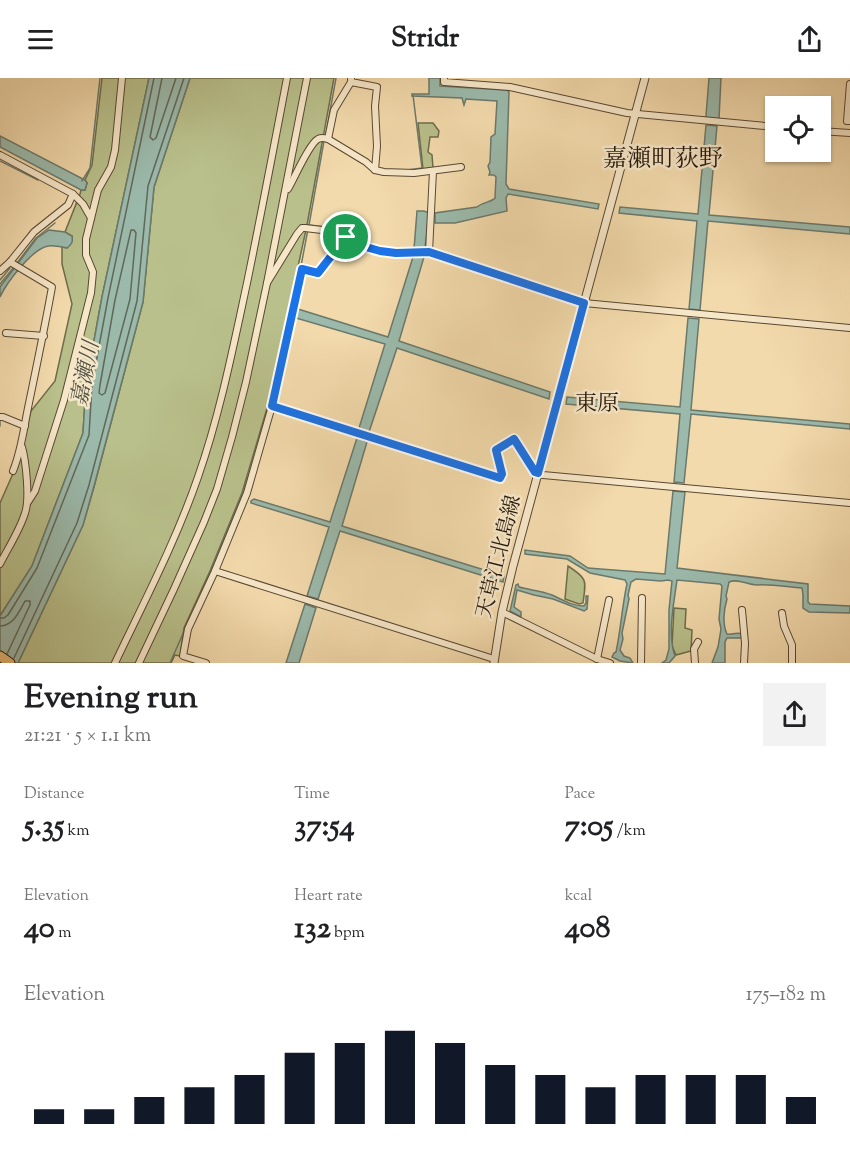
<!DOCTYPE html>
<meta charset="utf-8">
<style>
body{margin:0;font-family:"Sorts Mill Goudy","Noto Serif JP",serif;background:#f2f2f2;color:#202124;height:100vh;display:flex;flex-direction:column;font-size:22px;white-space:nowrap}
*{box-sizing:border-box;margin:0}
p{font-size:20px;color:#757577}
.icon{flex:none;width:33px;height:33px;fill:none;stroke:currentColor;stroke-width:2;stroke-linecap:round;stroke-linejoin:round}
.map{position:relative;height:585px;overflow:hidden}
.sheet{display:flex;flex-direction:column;background:#fff;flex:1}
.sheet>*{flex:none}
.buttons{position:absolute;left:765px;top:18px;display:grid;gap:12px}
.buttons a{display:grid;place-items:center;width:66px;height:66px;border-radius:0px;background:#fff;box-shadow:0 2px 4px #0004;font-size:30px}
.pin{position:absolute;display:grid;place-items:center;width:51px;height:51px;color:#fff;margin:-26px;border:3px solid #fff;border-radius:50%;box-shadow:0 2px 6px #0007}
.round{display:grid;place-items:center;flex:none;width:63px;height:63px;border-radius:0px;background:#f2f2f2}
.summary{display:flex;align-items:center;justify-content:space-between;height:102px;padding:0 24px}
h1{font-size:33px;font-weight:800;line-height:45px}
.metrics{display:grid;grid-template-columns:repeat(3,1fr);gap:9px;height:102px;padding:6px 24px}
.metrics div{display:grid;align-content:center}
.metrics b{font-size:30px;font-weight:800}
.metrics small{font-size:16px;font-weight:400}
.metrics p{font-size:16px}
.chart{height:168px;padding:12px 24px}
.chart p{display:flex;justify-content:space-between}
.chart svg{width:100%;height:108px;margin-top:6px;stroke:#111827;stroke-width:6}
header{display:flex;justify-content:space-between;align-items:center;height:78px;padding:0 24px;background:#fff;font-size:27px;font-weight:800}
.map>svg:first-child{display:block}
.green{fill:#b9c08b;stroke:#6e6c4a;stroke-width:1.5}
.water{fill:#9bbaac;stroke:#6b796b;stroke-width:1.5}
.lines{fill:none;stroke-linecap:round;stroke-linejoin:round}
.shore{stroke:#60685a;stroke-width:1.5}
.stream{stroke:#6b796b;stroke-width:1.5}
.minor-casing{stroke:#584832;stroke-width:8}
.tertiary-casing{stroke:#584832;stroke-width:9}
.trunk-casing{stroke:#241709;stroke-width:11}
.minor{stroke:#f7e7c9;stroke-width:6}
.tertiary{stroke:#f7e7c9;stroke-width:7}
.trunk{stroke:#eabd76;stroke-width:9}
.route-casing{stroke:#fff;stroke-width:12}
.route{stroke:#1a73e8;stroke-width:8}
.labels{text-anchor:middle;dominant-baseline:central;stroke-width:5;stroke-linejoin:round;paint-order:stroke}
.street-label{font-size:21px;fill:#241709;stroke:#f7e7c9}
.water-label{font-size:22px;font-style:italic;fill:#4e5042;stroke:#f7e7c9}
.neighbourhood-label{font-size:22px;fill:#241709;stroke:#f7e7c9}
.quarter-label{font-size:24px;fill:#241709;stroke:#f7e7c9}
</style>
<header><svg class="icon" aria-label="menu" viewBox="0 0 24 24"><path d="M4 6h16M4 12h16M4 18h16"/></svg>Stridr<svg class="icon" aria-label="share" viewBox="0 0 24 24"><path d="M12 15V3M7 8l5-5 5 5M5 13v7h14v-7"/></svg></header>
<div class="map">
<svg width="850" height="585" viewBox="0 0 850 585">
<rect width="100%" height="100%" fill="#f3daac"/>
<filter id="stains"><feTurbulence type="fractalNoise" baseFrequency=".00333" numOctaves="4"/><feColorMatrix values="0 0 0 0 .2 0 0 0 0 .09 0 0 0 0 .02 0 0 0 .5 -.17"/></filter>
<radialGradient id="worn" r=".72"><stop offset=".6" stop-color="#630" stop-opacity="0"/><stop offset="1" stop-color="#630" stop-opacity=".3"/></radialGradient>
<!-- green -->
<g class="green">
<polygon points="102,0 149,0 102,219 86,306 83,355 32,488 0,538 0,425 15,391 31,333 55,303 72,226 62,186 62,169 67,170 72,158 65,154 80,116 81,112 85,112 87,105 85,102 92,87"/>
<polygon points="190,0 334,0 307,147 268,327 242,415 210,493 184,550 180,578 175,577 171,585 18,585 83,447 94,409 143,224 154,109"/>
<polygon points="418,45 433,45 439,53 438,59 430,59 428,74 432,77 433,90 423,91"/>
<path d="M568 488C588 501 586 502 583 525L579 526 565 521Z"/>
<polygon points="674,530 686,531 685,550 692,552 691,573 676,577 672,568"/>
</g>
<!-- water -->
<g class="water">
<polygon points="149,0 190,0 154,109 143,224 94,408 83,447 18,585 0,585 0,538 32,488 83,355 86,306 102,219"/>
<path d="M429 0H440V8L507 12 509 14 506 106 509 111 599 126 598 131 508 116 506 120 507 133 455 145H435V135L477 129C483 124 492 124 495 120L496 99 494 97H489L490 94 488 88 490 84 491 59 495 56 497 23 466 21 464 27 462 20 412 18V16H429Z"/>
<polygon points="709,0 721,0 719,41 707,40 706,38"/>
<polygon points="706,47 717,48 709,137 850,149 850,156 708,143 700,232 689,231 697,143 619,135 620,129 698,136"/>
<polygon points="0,58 85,102 87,105 85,112 81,112 0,69"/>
<polygon points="417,133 424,133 429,135 425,170 414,171"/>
<path d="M49 152 65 154 72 158C73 164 72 166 67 170 62 169 54 167 48 168 32 171 7 204 0 219V209L37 160Z"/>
<polygon points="413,179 424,179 399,263 550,314 549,321 397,270 369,354 359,350 385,266 296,240 298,231 388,259"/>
<polygon points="688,240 699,241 691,332 850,346 850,351 691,336 684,405 674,404 680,336 566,326 567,319 680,329"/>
<polygon points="357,360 367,364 342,448 504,498 503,504 340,453 318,521 307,518 329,449 251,425 251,423 254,421 330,444"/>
<path d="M673 413 685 414 677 490 808 506V524L810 526 850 528V535L809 534 803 530V517L802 510C787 509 772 506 757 507 747 507 739 500 729 504L726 518 727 521C724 531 722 546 727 556 732 557 736 554 742 556V560H727L725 564V585H712L718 569 721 551 719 541 722 508 720 506 677 502C674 525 667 556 675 578L669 585H662L666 582 669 571V532L672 503 668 502 661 503 636 501 631 504 628 517 629 521 622 555 623 561 620 572 624 578 630 580 633 585 620 583 612 579 614 575 616 574C621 551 622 528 627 506L625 502 590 495 567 481 525 476V472L570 478 588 490 665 496Z"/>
<path d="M518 506 519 509C530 512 542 513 552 517 563 522 572 528 584 528L586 525V518H588L587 531 584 533 553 521 534 517 517 512 514 529 521 534V539L510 533 516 507Z"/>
<polygon points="305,526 316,530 299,585 286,585"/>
</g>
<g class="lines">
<!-- shore -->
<g class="shore">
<polyline points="162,0 150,59 153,62 156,60 176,0"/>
<polygon points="131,152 134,152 136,155 130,221 105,315 102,317 99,315 100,307 115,222"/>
<polyline points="0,540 4,540 8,537 37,490 89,357 92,306 108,220 154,0"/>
<path d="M0 548C14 547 19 534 25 523H30V527L7 576"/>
<polyline points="14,580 77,445 89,407 137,223 148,108 184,0"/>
</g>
<!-- stream -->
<g class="stream">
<polyline points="326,55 336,0"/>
<polyline points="0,83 38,102"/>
<polyline points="407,92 422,90 413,17"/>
<polyline points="82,103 90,90 100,0"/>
<polyline points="309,147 324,63"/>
<polyline points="310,147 333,150 378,168"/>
<polyline points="383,169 393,171 402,171"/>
<polyline points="409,170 414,170"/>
<polyline points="17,185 36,160 55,145"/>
<polyline points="301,188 308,151"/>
<polyline points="0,202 10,190"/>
<polyline points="0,206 14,189"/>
<polyline points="0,348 0,342"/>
<polyline points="203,512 244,413 258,367"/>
<polyline points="170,585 185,551"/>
</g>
<!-- minor casing -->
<g class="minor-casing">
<g id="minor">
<polyline points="351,0 351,4 377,9 375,28 377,68 375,92"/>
<polyline points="444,0 444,4 510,9 627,35 776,49"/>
<polyline points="850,6 847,43 850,43"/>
<polyline points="820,53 850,55"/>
<polyline points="328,61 334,32 351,4"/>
<polyline points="0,77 73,116 68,127 34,154 10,184 0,193"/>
<path d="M288 111C294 101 309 66 318 61 322 59 324 60 328 61L366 84 375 92 384 94 414 95 461 89"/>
<polyline points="73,116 83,126 91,140"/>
<polyline points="429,174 433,93"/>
<path d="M10 184 52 209C45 248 37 286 29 325 24 348 22 371 13 393"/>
<polyline points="267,205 297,156 302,150 305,150 330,153 346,159 366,169 380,173 396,175 429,174 584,225 850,250"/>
<polyline points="6,255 44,258"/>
<polyline points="272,328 497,400 500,400 502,396 496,372 514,361 535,394 543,397 850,425"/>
<polyline points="0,339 3,339 25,348"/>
<polyline points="28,424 35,413 64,322 91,215 93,194 86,177 86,161 98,112 111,89 115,72 122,0"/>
<path d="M0 486C8 470 20 452 25 435 30 421 26 384 22 369"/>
<polyline points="215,493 494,581"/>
<polyline points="742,532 745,565 744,585"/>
<polyline points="502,534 597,581 610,585"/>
<polyline points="782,535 784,548 792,567 792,585"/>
<polyline points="597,581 609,522"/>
<path d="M115 585C144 524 176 463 198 399 220 336 233 270 247 205 261 137 274 68 287 0"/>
<polyline points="139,585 174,511 204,444 217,411 232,359 246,304 267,205 307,0"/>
<polyline points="206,585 183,578 188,551 215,493 247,415 272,328 302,191 318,195 346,159"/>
<polyline points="641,585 642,520"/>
<polyline points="695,585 694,571 698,564"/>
</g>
</g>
<!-- tertiary casing -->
<g class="tertiary-casing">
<polyline id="tertiary" points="494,585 502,534 513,488 645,0"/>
</g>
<!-- trunk casing -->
<g class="trunk-casing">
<polyline id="trunk" points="0,578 10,585"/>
</g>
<!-- minor -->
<use href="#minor" class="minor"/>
<!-- tertiary -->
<use href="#tertiary" class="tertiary"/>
<!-- trunk -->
<use href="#trunk" class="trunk"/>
</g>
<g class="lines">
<!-- route casing -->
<g class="route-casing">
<polygon id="route" points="346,159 366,169 380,173 396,175 429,174 584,225 538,395 535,394 514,361 496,372 502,396 500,400 272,328 302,191 318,195"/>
</g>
<!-- route -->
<use href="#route" class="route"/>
</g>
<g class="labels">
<!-- street labels -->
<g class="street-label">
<text transform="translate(500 479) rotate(-76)">天草江北島線</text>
</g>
<!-- water labels -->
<g class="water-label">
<text transform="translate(87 296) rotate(-79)">嘉瀬川</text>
</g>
<!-- neighbourhood labels -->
<g class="neighbourhood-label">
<text x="597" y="327">東原</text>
</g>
<!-- quarter labels -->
<g class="quarter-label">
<text x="663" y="82">嘉瀬町荻野</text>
</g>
</g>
<rect width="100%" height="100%" filter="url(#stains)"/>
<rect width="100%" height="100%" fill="url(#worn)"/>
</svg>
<div class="buttons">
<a><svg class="icon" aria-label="locate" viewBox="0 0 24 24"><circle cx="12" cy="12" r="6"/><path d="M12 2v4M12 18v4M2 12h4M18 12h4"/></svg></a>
</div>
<div class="pin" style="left:346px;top:159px;background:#1e9e55"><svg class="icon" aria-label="arrive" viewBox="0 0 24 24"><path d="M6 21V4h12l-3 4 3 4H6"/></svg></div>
</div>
<section class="sheet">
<div class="summary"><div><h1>Evening run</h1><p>21:21 · 5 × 1.1 km</p></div><a class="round"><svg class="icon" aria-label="share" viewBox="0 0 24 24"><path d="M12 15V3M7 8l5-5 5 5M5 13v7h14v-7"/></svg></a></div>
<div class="metrics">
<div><p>Distance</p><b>5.35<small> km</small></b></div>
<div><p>Time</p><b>37:54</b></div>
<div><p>Pace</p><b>7:05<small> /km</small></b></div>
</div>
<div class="metrics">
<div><p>Elevation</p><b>40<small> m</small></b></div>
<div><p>Heart rate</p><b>132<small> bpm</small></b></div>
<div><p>kcal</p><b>408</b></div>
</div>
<div class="chart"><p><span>Elevation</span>175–182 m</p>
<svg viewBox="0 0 160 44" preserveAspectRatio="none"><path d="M5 44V38M15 44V38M25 44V33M35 44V29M45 44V24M55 44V15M65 44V11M75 44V6M85 44V11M95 44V20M105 44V24M115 44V29M125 44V24M135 44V24M145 44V24M155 44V33"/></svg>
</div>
</section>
